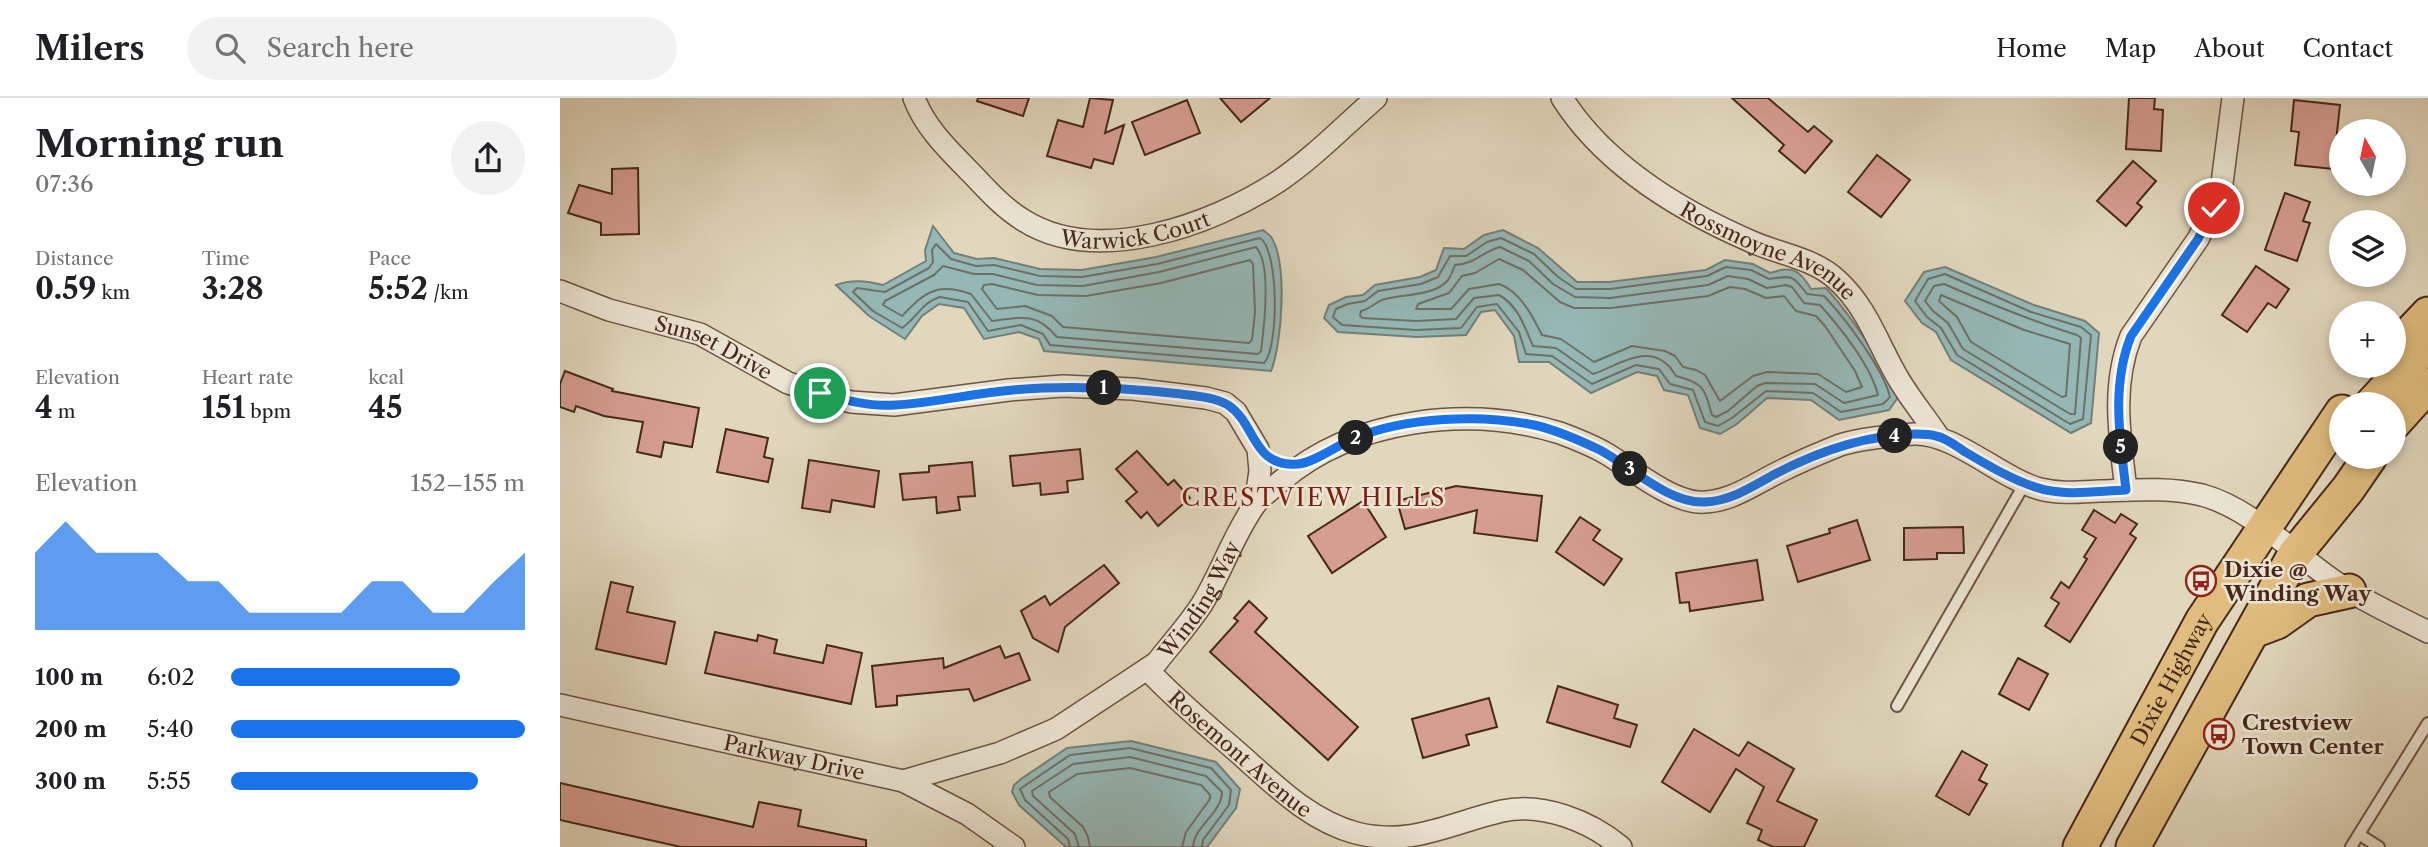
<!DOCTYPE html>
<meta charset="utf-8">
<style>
body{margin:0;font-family:"Libre Caslon Text",serif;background:#f2f2f2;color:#202124;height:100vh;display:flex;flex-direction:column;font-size:26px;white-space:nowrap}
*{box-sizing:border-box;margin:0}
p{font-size:23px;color:#757577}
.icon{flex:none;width:38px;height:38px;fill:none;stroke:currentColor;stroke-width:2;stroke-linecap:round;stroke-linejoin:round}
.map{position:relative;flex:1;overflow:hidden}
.details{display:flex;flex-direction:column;background:#fff;width:560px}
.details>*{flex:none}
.needle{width:46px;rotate:351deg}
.buttons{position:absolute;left:1769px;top:21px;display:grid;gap:14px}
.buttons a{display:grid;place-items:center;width:77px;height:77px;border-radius:50%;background:#fff;box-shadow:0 4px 10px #0003;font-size:35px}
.pin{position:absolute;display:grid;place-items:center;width:60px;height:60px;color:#fff;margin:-30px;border:4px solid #fff;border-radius:50%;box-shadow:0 2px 7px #0007}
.km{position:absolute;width:35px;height:35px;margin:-18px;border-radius:50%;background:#222;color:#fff;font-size:19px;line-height:35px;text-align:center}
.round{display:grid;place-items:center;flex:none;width:74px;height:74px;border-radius:37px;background:#f2f2f2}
.overview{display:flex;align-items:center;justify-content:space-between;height:119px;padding:0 35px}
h1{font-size:38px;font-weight:700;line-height:52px}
.metrics{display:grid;grid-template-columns:repeat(3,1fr);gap:10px;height:119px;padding:7px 35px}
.metrics div{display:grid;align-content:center}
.metrics b{font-size:30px;font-weight:700}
.metrics small{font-size:19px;font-weight:400}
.metrics p{font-size:19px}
.chart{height:196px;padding:14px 35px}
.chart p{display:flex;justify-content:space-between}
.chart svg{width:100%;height:126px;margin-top:7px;fill:#1a73e8;opacity:.7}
ul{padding:0 35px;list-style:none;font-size:23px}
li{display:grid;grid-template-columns:112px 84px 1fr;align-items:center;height:52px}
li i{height:18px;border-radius:9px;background:#1a73e8}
header{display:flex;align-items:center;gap:42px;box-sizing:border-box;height:98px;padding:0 35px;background:#fff;border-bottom:2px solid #e0e0e0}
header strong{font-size:33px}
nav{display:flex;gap:38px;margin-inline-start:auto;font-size:24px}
.search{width:490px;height:63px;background:#f2f2f2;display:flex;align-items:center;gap:18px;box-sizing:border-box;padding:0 24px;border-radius:38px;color:#757577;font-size:26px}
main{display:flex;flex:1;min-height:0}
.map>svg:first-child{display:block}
.water{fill:#95b8b6;stroke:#757f78;stroke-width:2}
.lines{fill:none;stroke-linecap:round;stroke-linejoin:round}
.shore{stroke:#6e7068;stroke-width:2}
.building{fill:#d69d91;stroke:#46291a;stroke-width:2}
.service-casing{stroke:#6d5443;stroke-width:14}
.minor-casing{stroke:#6d5443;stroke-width:24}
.primary-casing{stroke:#46291a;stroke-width:37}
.service{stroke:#ece5d4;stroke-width:10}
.minor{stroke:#ece5d4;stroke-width:21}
.primary{stroke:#e0bc7e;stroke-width:33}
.route-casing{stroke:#fff;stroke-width:14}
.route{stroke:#1a73e8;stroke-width:9}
.labels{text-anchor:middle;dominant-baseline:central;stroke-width:5;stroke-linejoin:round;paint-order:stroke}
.street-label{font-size:21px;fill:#46291a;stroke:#ece5d4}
.poi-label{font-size:21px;font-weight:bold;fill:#46291a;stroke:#ece5d4;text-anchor:start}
.quarter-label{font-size:24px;letter-spacing:2px;fill:#7a1f14;stroke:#ece5d4}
</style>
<header>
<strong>Milers</strong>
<div class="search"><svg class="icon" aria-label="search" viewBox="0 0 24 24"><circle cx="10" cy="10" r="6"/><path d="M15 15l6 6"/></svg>Search here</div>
<nav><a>Home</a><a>Map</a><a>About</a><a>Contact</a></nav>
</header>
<main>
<section class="details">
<div class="overview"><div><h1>Morning run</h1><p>07:36</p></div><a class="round"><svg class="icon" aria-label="share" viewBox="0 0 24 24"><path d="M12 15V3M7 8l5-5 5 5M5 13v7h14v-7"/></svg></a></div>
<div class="metrics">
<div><p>Distance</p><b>0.59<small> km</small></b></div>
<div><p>Time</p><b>3:28</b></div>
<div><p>Pace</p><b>5:52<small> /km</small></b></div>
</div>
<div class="metrics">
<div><p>Elevation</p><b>4<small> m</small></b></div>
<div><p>Heart rate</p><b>151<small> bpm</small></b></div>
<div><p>kcal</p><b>45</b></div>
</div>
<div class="chart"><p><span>Elevation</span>152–155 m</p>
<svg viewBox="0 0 160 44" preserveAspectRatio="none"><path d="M0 44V17L10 6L20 17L30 17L40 17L50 27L60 27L70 38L80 38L90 38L100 38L110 27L120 27L130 38L140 38L150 27L160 17V44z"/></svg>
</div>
<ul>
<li><b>100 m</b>6:02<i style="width:78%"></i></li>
<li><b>200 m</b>5:40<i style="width:100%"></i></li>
<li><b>300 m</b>5:55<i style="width:84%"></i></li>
</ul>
</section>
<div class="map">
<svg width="1868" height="749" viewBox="0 0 1868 749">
<rect width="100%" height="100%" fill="#e1d7bd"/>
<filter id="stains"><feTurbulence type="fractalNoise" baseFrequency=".00286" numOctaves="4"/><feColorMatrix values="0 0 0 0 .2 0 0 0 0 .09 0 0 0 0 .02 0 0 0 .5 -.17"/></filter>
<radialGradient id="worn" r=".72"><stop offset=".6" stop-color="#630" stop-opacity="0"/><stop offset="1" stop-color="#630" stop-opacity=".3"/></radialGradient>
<!-- water -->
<g class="water">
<path d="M373 128 394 155 417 161 434 160 480 171 522 172 596 159 703 132C706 135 709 136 711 139 728 164 722 246 711 273L484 253 479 241 459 234 424 241 404 210 379 206 362 218 345 241 309 218 276 187C292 181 306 183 323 187L366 163 365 152Z"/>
<path d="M943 132 978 150 1017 184H1049L1146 172 1165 162 1193 166 1210 175C1232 167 1240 172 1251 191L1266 190C1296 223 1317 260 1339 298L1329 312 1279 322 1251 302 1207 300 1177 326 1160 336 1140 330 1128 297 1104 292 1097 278 1077 274 1031 295 989 264H959L954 238 935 212 921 214 906 237 857 239 778 234 764 220 769 207 786 199 803 197 815 187 860 179 876 172 884 150 904 151 924 137Z"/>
<polygon points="1385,169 1474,207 1525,223 1539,235 1531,325 1511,335 1391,262 1376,234 1362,225 1345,203 1364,174"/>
<polygon points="571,643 656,664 680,691 676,710 647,749 506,749 459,707 452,694 454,687 461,681 507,650"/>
</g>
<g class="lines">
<!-- shore -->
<g class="shore">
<path d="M700 140C719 152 719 250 704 265L490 247 483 236 461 227 428 233 408 204 380 199C362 204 356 221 342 230L313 213 293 194 297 190 325 194 369 170 373 164 372 152 376 146 391 161 416 168 434 167 480 178 522 179 597 166Z"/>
<path d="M941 140 974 156 998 179 1016 191H1050L1147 178 1166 169 1191 172 1209 181C1232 178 1232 176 1247 196L1264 198C1285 220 1323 270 1330 299L1323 306 1281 314 1253 295 1206 293 1172 320 1158 328 1145 324 1133 292 1110 286 1099 271 1076 267 1032 286 992 258 966 256 959 234 937 206 917 209 901 230 856 232 782 227 773 219 776 211 788 206 805 203 818 193 861 186 878 179 890 158H906L927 144Z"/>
<path d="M696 149C712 166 704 230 701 253L698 256 497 239C476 214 461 219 432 223L411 196C377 184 365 194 342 218L323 207 325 203 374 177 383 168 414 176H433L477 187 523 188 599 174Z"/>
<path d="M940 149 969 163 993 186 1015 199 1050 200 1148 187 1168 178 1188 181 1207 190 1226 187 1232 189 1244 205 1260 207C1280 229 1311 268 1318 297L1284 305 1255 286 1205 285 1197 288 1168 313 1156 319 1152 317C1144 290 1144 285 1116 278 1094 240 1062 266 1033 276L996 250 973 248C965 230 958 207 939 197L914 200 896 221 856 223 803 220 800 218 801 213C811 211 816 203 825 201 844 196 875 198 888 182 891 178 893 172 895 167 915 166 922 154 940 149Z"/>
<path d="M939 161 963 172 1000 204 1014 210H1051L1148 198 1170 189 1185 191 1206 200 1224 198 1236 213 1256 218 1265 228 1295 273 1302 289 1286 294 1258 276 1207 274 1193 278 1160 303 1145 277 1136 272 1123 269 1115 258 1105 253 1072 248 1034 264 1001 241 982 237C973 219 960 193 939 186L909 191 891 211H856L858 206 889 195 902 178 915 175Z"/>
<polygon points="690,162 693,166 695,214 692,242 689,245 503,229 492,218 465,208 437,211 422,191 424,187 432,186 478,197 526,198 601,185"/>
<polygon points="1385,176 1471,214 1521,229 1531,237 1523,321 1510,326 1397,257 1381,230 1367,219 1355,203 1368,181"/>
<path d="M1384 186C1428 205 1471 223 1517 237L1521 240 1515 316H1510L1403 251 1388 225 1373 213 1365 203 1374 188Z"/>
<polygon points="1381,197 1464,232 1510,246 1506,298 1502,299 1411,244 1397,219 1379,203"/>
<polyline points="510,749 508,741 465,702 460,691 510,657 570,650 651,670 671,692 669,707 643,742 642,749"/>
<path d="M519 749 515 736 473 698 472 693 513 666 570 659 646 678 662 694C662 715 634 728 633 749"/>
<polyline points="530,749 528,739 523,729 490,699 489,694 517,676 570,670 641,687 650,697 650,701 626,734 622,749"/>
</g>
</g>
<!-- building -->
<g class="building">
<polygon points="418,0 469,0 463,18 417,3"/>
<polygon points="530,0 553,2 545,35 564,27 553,66 534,61 531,70 487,58 498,22 523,29"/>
<polygon points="660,0 710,0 681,24"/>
<polygon points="1172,0 1208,0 1248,34 1254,28 1272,43 1245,75 1219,53 1224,47"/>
<polygon points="1569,0 1595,0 1594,11 1603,12 1601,53 1566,51"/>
<polygon points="627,2 640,35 585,57 572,24"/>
<polygon points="1734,2 1780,7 1773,71 1735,67 1739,34 1731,33"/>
<polygon points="1317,57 1350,82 1321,119 1288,94"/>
<polygon points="1573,63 1596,83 1577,105 1582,109 1566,128 1537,103"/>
<polygon points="78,70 79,136 41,137 41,125 8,115 19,87 52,96 52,71"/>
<polygon points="1725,95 1750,104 1743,123 1750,125 1737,163 1705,152"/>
<polygon points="1696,168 1729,191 1716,210 1708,205 1687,234 1662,217"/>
<polygon points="5,273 53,291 52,293 139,310 132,349 104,344 101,359 77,354 83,324 44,318 16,308 14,314 0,309 0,286"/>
<polygon points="166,331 208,340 204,359 213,361 208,384 157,374"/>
<polygon points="520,351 523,381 507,383 508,394 481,397 480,385 453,388 450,358"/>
<polygon points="577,353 608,387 614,382 630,400 598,428 587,414 581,420 566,403 577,394 556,371"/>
<polygon points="249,362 319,373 314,409 272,402 270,414 242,410"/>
<polygon points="412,364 415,398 398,399 400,412 377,415 376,399 343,402 340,376 369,374 369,368"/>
<polygon points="896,388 982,398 977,443 914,435 917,412 845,431 837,403"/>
<polygon points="803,403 826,439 772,475 748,438"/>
<polygon points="1534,412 1555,425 1561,416 1577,426 1570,436 1576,440 1510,544 1485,528 1499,505 1491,500 1501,484 1509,490 1527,461 1524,459 1536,440 1522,432"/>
<polygon points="1020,419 1040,432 1033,442 1062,461 1044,487 996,454"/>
<polygon points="1297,422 1310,462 1238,484 1227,448 1270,435 1269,431"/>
<polygon points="1403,429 1404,455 1377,455 1377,461 1344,462 1344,430"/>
<polygon points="1197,462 1203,502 1130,513 1129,504 1120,505 1116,475"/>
<polygon points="544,467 559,485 505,529 498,554 473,540 461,513 485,498 490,507"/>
<polygon points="51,484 73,489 67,514 115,524 106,566 36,551"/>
<polygon points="689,503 707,520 695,534 798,629 768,662 650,554 678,523 674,520"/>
<polygon points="155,534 197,543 198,537 217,542 214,555 263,565 267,547 302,555 291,606 145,575"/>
<polygon points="440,548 445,560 459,555 470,582 414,603 409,591 337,598 337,607 316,609 312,568 383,560 384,570"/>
<polygon points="1458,560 1488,576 1469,612 1439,596"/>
<polygon points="998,588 1058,607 1054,620 1077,627 1070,649 987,624"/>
<polygon points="929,600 937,629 906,637 909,647 863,660 852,621"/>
<polygon points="1134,631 1179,658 1188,644 1234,671 1217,703 1257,722 1244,749 1213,749 1198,742 1202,732 1187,725 1204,689 1176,671 1150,714 1102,684"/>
<polygon points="1402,653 1427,667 1419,682 1427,686 1409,717 1376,698"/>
<polygon points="0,685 193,729 199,704 241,712 238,728 306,742 306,749 121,749 0,722"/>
</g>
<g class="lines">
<!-- service casing -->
<g class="service-casing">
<g id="service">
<polyline points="1337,608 1465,385"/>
<polyline points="1800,737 1819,749"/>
<polyline points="1791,749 1868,625"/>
</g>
</g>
<!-- minor casing -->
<g class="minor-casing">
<g id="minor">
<path id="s1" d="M354 0C366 32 392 55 415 79 430 95 444 110 463 122 537 169 652 127 719 83 754 59 784 28 816 0"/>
<path id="s2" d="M1002 0C1045 68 1119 112 1190 143 1218 156 1254 160 1277 182 1309 211 1319 250 1341 285 1352 303 1366 320 1378 338"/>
<path id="s3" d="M0 193 49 212 140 236 228 285 291 304 334 307 449 292 503 288 573 291 646 300 665 305 676 314 698 351 700 373 695 406"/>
<path d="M1566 392C1560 340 1551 288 1571 238L1638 141 1654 110 1661 93 1673 0"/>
<path id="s4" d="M587 571C614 600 644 625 674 651 711 683 747 722 796 735 851 749 890 725 942 713 982 704 1030 723 1061 749"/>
<path id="s5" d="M0 607 343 683 407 716 454 749"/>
<path id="s6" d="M343 683 440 655 496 631 587 571 597 564C612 545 629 526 642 506 661 475 673 438 694 408 700 399 712 391 721 383 795 320 909 307 1000 335 1016 341 1032 347 1047 356 1072 371 1109 402 1138 404 1168 406 1194 386 1219 374 1239 364 1260 355 1280 347 1303 340 1330 338 1353 336 1394 334 1438 379 1480 391 1500 396 1519 394 1539 393 1573 392 1608 389 1642 397 1691 410 1735 457 1777 485 1805 504 1837 518 1868 534"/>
</g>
</g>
<!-- primary casing -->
<g class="primary-casing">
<g id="primary">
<polyline points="1834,252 1868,216"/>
<polyline points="1812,306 1868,245"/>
<polyline points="1834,325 1868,287"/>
<polyline points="1693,533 1717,524 1748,502 1789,493"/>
<path id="s7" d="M1520 749 1642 523 1782 314"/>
<polyline points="1573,749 1735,456 1788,391 1810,359"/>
</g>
</g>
<!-- service -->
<use href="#service" class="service"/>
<!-- minor -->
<use href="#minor" class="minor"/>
<!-- primary -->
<use href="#primary" class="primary"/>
</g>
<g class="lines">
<!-- route casing -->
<g class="route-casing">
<path id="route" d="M260 295C284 302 310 309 335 307 375 305 414 295 453 292 510 287 565 290 621 296 636 298 655 299 668 307 697 326 691 369 738 366 754 365 779 346 795 340 846 319 921 316 974 327 997 332 1019 342 1040 352 1070 368 1109 406 1145 404 1171 403 1193 388 1215 376 1259 353 1306 337 1355 336 1361 336 1370 336 1376 338 1387 340 1397 349 1407 355 1429 368 1451 381 1475 389 1504 399 1536 393 1566 392 1560 340 1551 288 1571 238L1638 141 1654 110"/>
</g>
<!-- route -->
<use href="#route" class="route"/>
</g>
<!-- icons -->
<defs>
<g id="bus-ring" transform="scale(1.575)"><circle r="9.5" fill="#ece5d4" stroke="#8f2418" stroke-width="1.5"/><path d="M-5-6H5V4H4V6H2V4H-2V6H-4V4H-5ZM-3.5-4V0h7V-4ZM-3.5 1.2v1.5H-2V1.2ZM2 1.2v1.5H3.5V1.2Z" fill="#8f2418"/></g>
</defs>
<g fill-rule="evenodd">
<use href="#bus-ring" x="1641" y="483"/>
<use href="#bus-ring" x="1659" y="636"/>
</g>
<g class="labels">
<!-- street labels -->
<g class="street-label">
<text stroke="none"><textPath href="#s1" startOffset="282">Warwick Court</textPath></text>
<text stroke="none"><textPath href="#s2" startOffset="261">Rossmoyne Avenue</textPath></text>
<text stroke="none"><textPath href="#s3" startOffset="164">Sunset Drive</textPath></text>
<text stroke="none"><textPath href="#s6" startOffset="359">Winding Way</textPath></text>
<text stroke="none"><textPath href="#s7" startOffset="191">Dixie Highway</textPath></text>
<text stroke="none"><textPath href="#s4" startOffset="126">Rosemont Avenue</textPath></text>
<text stroke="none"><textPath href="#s5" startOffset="240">Parkway Drive</textPath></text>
</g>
<!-- poi labels -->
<g class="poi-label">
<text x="1664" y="471">Dixie @<tspan x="1664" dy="24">Winding Way</tspan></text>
<text x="1682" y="624">Crestview<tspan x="1682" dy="24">Town Center</tspan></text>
</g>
<!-- quarter labels -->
<g class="quarter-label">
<text x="754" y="399">CRESTVIEW HILLS</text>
</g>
</g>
<rect width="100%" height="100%" filter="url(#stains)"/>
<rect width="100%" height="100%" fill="url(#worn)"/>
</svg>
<div class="buttons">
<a><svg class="needle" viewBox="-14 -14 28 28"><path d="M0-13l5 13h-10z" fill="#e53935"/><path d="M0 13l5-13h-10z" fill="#757577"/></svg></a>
<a><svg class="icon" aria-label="layers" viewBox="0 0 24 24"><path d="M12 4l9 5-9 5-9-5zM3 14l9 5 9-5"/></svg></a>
<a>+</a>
<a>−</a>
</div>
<div class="pin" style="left:260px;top:295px;background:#1e9e55"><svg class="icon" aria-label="arrive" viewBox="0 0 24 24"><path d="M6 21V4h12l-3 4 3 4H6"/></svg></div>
<div class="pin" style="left:1654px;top:110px;background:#d93025"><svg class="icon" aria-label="check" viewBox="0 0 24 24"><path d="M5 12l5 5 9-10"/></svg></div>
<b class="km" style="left:544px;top:290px">1</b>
<b class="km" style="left:796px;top:340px">2</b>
<b class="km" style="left:1070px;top:371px">3</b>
<b class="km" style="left:1335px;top:338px">4</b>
<b class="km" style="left:1561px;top:349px">5</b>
</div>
</main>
